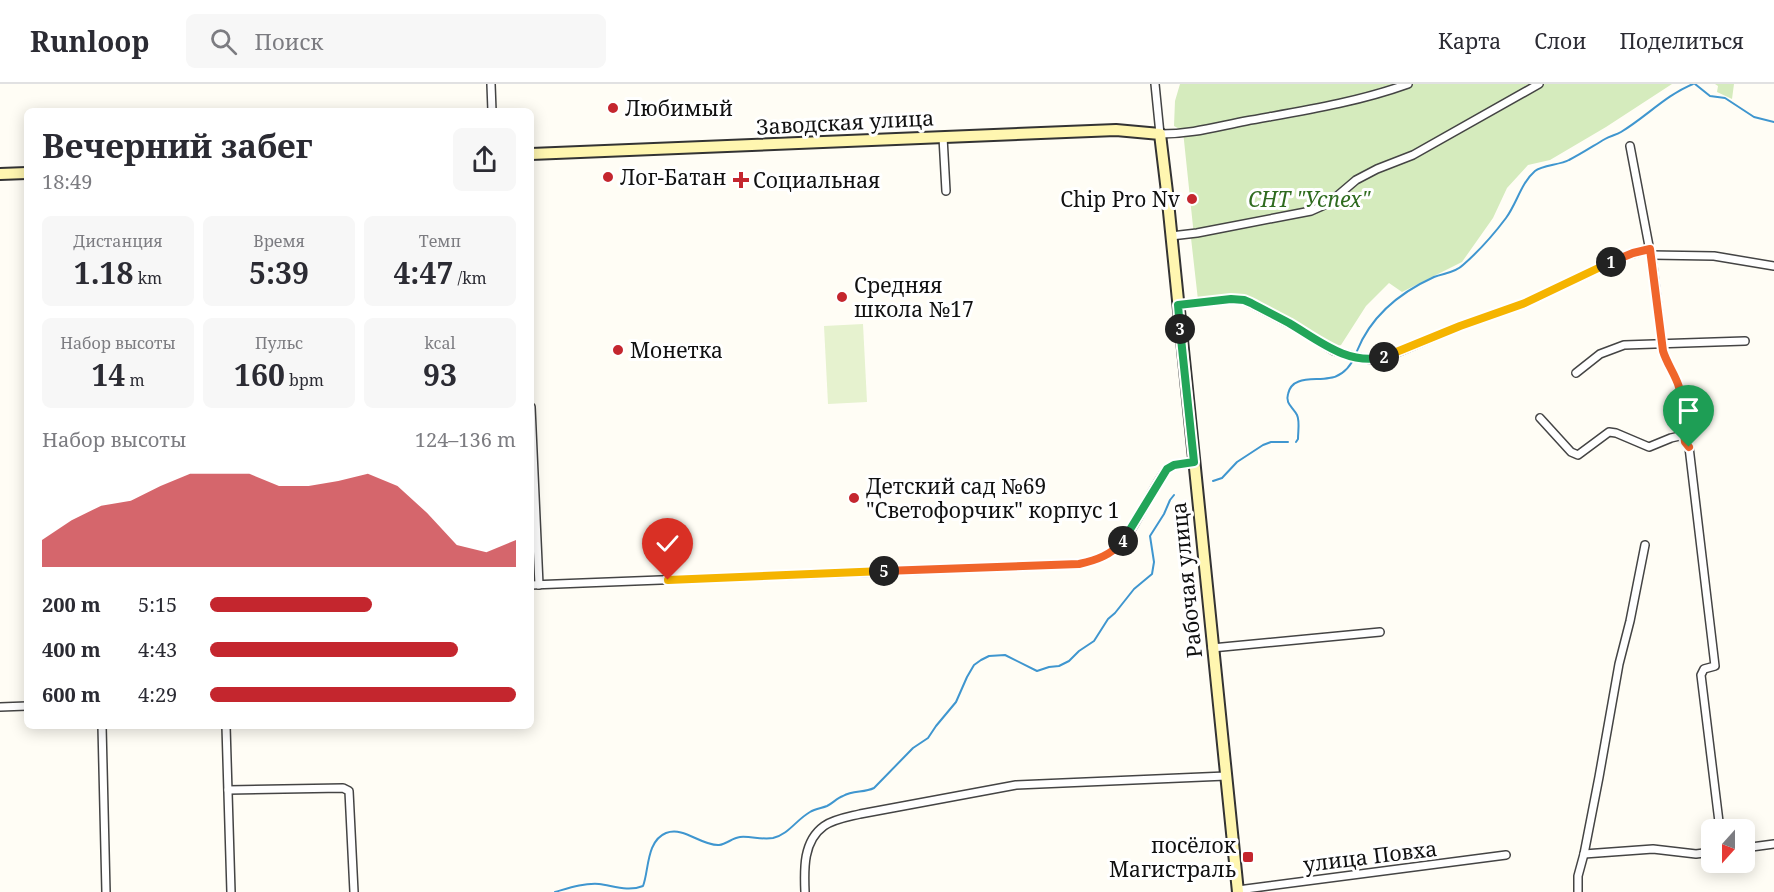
<!DOCTYPE html>
<html lang="ru">
<meta charset="utf-8">
<style>
body{margin:0;font-family:"Noto Serif",serif;background:#f7f7f7;color:#2b2b33;height:100vh;display:flex;flex-direction:column;font-size:22px;white-space:nowrap}
*{box-sizing:border-box;margin:0}
p{font-size:20px;color:#7c7c81}
.icon{flex:none;width:33px;height:33px;fill:none;stroke:currentColor;stroke-width:2;stroke-linecap:round;stroke-linejoin:round}
.map{position:relative;flex:1;overflow:hidden}
.drawer{position:absolute;left:24px;top:24px;width:510px;height:621px;display:flex;flex-direction:column;background:#fff;border-radius:9px;box-shadow:0 3px 15px #0003}
.drawer>*{flex:none}
.needle{width:39px;rotate:201deg}
.tools{position:absolute;left:1701px;top:735px;display:grid;gap:12px}
.tools a{display:grid;place-items:center;width:54px;height:54px;border-radius:9px;background:#fff;box-shadow:0 3px 15px #0003;font-size:30px}
.pin{position:absolute;display:grid;place-items:center;width:51px;height:51px;color:#fff;margin:-62px -26px;border-radius:50% 50% 50% 0;rotate:-45deg;box-shadow:0 0 6px #0007}
.pin .icon{rotate:45deg}
.km{position:absolute;width:30px;height:30px;margin:-15px;border-radius:50%;background:#222;color:#fff;font-size:16px;line-height:30px;text-align:center}
.round{display:grid;place-items:center;flex:none;width:63px;height:63px;border-radius:9px;background:#f7f7f7}
.head{display:flex;align-items:center;justify-content:space-between;height:102px;padding:0 18px}
h1{font-size:33px;font-weight:700;line-height:45px}
.figures{display:grid;grid-template-columns:repeat(3,1fr);gap:9px;height:102px;padding:6px 18px}
.figures div{display:grid;align-content:center;border-radius:9px;background:#f7f7f7;text-align:center}
.figures b{font-size:30px;font-weight:700}
.figures small{font-size:16px;font-weight:400}
.figures p{font-size:16px}
.chart{height:168px;padding:12px 18px}
.chart p{display:flex;justify-content:space-between}
.chart svg{width:100%;height:108px;margin-top:6px;fill:#c4262e;opacity:.7}
ul{padding:0 18px;list-style:none;font-size:20px}
li{display:grid;grid-template-columns:96px 72px 1fr;align-items:center;height:45px}
li i{height:15px;border-radius:8px;background:#c4262e}
header{display:flex;align-items:center;gap:36px;box-sizing:border-box;height:84px;padding:0 30px;background:#fff;border-bottom:2px solid #e1e1e2}
header strong{font-size:28px}
nav{display:flex;gap:33px;margin-inline-start:auto;font-size:21px}
.search{width:420px;height:54px;background:#f7f7f7;display:flex;align-items:center;gap:15px;box-sizing:border-box;padding:0 21px;border-radius:9px;color:#7c7c81;font-size:22px}
.map>svg:first-child{display:block}
.green{fill:#d5ebbd}
.pitch{fill:#e6f2cf}
.lines{fill:none;stroke-linecap:round;stroke-linejoin:round}
.stream{stroke:#3f96cf;stroke-width:2}
.street-casing{stroke:#444;stroke-width:10}
.secondary-casing{stroke:#333;stroke-width:14}
.street{stroke:#fff;stroke-width:7}
.secondary{stroke:#fff6b0;stroke-width:10}
.split-1-casing{stroke:#fff;stroke-width:12}
.split-2-casing{stroke:#fff;stroke-width:12}
.split-3-casing{stroke:#fff;stroke-width:12}
.split-4-casing{stroke:#fff;stroke-width:12}
.split-5-casing{stroke:#fff;stroke-width:12}
.split-6-casing{stroke:#fff;stroke-width:12}
.split-1{stroke:#f0652b;stroke-width:8}
.split-2{stroke:#f5b400;stroke-width:8}
.split-3{stroke:#22a559;stroke-width:8}
.split-4{stroke:#22a559;stroke-width:8}
.split-5{stroke:#f0652b;stroke-width:8}
.split-6{stroke:#f5b400;stroke-width:8}
.poi-dot{fill:#c4262e;stroke:#fff;stroke-width:2}
.labels{text-anchor:middle;dominant-baseline:central;stroke-width:6;stroke-linejoin:round;paint-order:stroke}
.poi-label{font-size:21px;fill:#111;stroke:#fff;text-anchor:start}
.street-label{font-size:21px;fill:#111;stroke:#fff}
.park-label{font-size:21px;font-style:italic;fill:#2f6b1f;stroke:#fff}
</style>
<header>
<strong>Runloop</strong>
<div class="search"><svg class="icon" aria-label="search" viewBox="0 0 24 24"><circle cx="10" cy="10" r="6"/><path d="M15 15l6 6"/></svg>Поиск</div>
<nav><a>Карта</a><a>Слои</a><a>Поделиться</a></nav>
</header>
<div class="map">
<svg width="1774" height="808" viewBox="0 0 1774 808">
<rect width="100%" height="100%" fill="#fffdf5"/>
<!-- green -->
<g class="green">
<polygon points="1180,0 1672,0 1606,43 1550,76 1528,81 1507,104 1493,134 1462,178 1402,208 1389,199 1366,222 1341,261 1334,263 1292,238 1243,211 1198,216 1191,154 1194,152 1183,47 1174,42 1175,17"/>
<polygon points="1715,0 1734,0 1732,15 1717,8 1718,2"/>
</g>
<!-- pitch -->
<polygon class="pitch" points="863,240 867,318 828,320 824,242"/>
<g class="lines">
<!-- stream -->
<g class="stream">
<polyline points="1695,0 1710,12 1725,14 1754,33 1774,38"/>
<path d="M1357 267C1371 232 1401 208 1434 193 1444 189 1455 189 1463 181 1479 167 1494 150 1506 134 1517 119 1521 99 1535 87 1542 81 1560 81 1569 76 1581 70 1593 62 1605 55 1610 52 1616 51 1621 48 1646 33 1666 11 1693 0"/>
<path d="M1296 358 1298 355C1298 347 1300 337 1297 331 1293 323 1285 320 1288 310 1292 291 1315 297 1329 294 1339 293 1347 286 1352 278"/>
<polyline points="1213,397 1222,394 1237,378 1263,361 1271,358 1288,358"/>
<path d="M555 808C569 804 583 799 599 800 614 802 628 808 643 802 649 787 646 757 666 749 684 742 701 762 719 761 727 760 732 754 740 753 751 752 762 756 773 754 789 750 796 736 810 728 815 725 822 724 827 722 833 719 837 714 843 712 853 706 864 709 874 704L913 664 928 654 936 642 956 618 967 593 974 581 981 576 989 572 1005 571 1037 587 1049 583 1059 582 1069 577 1079 567 1094 557 1108 535 1115 529 1134 505 1152 490 1154 478 1150 452 1164 430 1170 416 1174 411"/>
</g>
<!-- street casing -->
<g class="street-casing">
<g id="street">
<polyline points="491,0 492,27"/>
<path d="M1155 0 1160 50C1192 50 1215 43 1246 37 1301 27 1355 19 1408 0"/>
<polyline points="943,53 946,107"/>
<path d="M1630 62 1653 183 1663 267C1667 280 1675 290 1679 303L1685 358 1689 363 1715 582 1704 585 1701 591 1720 746"/>
<polyline points="1171,152 1197,149 1311,127 1329,119 1356,96 1377,85 1413,71 1539,0"/>
<polyline points="1651,171 1714,172 1774,182"/>
<polyline points="1178,221 1231,215 1244,216 1290,240 1334,267 1356,273 1373,276 1394,270 1460,242 1525,219 1625,172 1649,165"/>
<polyline points="1576,289 1600,270 1624,261 1745,257"/>
<polyline points="531,323 539,501"/>
<polyline points="1540,334 1571,368 1578,371 1609,348 1616,349 1649,363 1671,354 1684,351"/>
<path d="M531 501 1079 480C1092 477 1104 474 1115 465 1135 449 1149 407 1167 385L1174 381 1194 378"/>
<polyline points="1212,564 1380,548"/>
<polyline points="0,623 27,622"/>
<polyline points="102,642 106,808"/>
<polyline points="226,642 231,808"/>
<polyline points="228,706 343,704 349,707 354,808"/>
<polyline points="1744,764 1774,760"/>
<polyline points="1584,770 1653,765 1696,770 1712,768"/>
<polyline points="1238,806 1506,771"/>
<path d="M805 808C804 785 803 757 824 742 834 735 848 733 860 730L1016 701 1226 692"/>
<polyline points="1578,808 1578,792 1584,770 1599,693 1619,580 1630,537 1645,461"/>
</g>
</g>
<!-- secondary casing -->
<g class="secondary-casing">
<g id="secondary">
<polyline points="531,70 1116,46 1160,50 1167,108 1238,808"/>
<polyline points="0,90 27,89"/>
</g>
</g>
<!-- street -->
<use href="#street" class="street"/>
<!-- secondary -->
<use href="#secondary" class="secondary"/>
</g>
<g class="lines">
<!-- split-1 casing -->
<g class="split-1-casing">
<path id="split-1" d="M1611 178 1633 169 1650 165 1663 267C1667 280 1675 290 1679 303L1685 358 1689 363"/>
</g>
<!-- split-2 casing -->
<g class="split-2-casing">
<polyline id="split-2" points="1384,273 1460,242 1525,219 1611,178"/>
</g>
<!-- split-3 casing -->
<g class="split-3-casing">
<path id="split-3" d="M1180 245 1178 221 1231 215 1244 216 1251 219C1264 226 1276 232 1289 239 1318 256 1348 282 1384 273"/>
</g>
<!-- split-4 casing -->
<g class="split-4-casing">
<polyline id="split-4" points="1123,457 1167,385 1174,381 1194,378 1180,245"/>
</g>
<!-- split-5 casing -->
<g class="split-5-casing">
<path id="split-5" d="M884 487 1079 480C1097 476 1111 471 1123 457"/>
</g>
<!-- split-6 casing -->
<g class="split-6-casing">
<polyline id="split-6" points="668,496 884,487"/>
</g>
<!-- split-1 -->
<use href="#split-1" class="split-1"/>
<!-- split-2 -->
<use href="#split-2" class="split-2"/>
<!-- split-3 -->
<use href="#split-3" class="split-3"/>
<!-- split-4 -->
<use href="#split-4" class="split-4"/>
<!-- split-5 -->
<use href="#split-5" class="split-5"/>
<!-- split-6 -->
<use href="#split-6" class="split-6"/>
</g>
<!-- markers -->
<g class="poi-dot">
<circle cx="613" cy="24" r="6"/>
<circle cx="608" cy="93" r="6"/>
<path d="M738 87h6v6h6v6h-6v6h-6v-6h-6v-6h6z"/>
<circle cx="1192" cy="115" r="6"/>
<circle cx="842" cy="213" r="6"/>
<circle cx="618" cy="266" r="6"/>
<circle cx="854" cy="414" r="6"/>
<rect x="1242" y="767" width="12" height="12" rx="3"/>
</g>
<g class="labels">
<!-- poi labels -->
<g class="poi-label">
<text x="625" y="24">Любимый</text>
<text x="620" y="93">Лог-Батан</text>
<text x="753" y="96">Социальная</text>
<text x="1180" y="115" text-anchor="end">Chip Pro Nv</text>
<text x="854" y="201">Средняя<tspan x="854" dy="24">школа №17</tspan></text>
<text x="630" y="266">Монетка</text>
<text x="866" y="402">Детский сад №69<tspan x="866" dy="24">"Светофорчик" корпус 1</tspan></text>
<text x="1236" y="761" text-anchor="end">посёлок<tspan x="1236" dy="24">Магистраль</tspan></text>
</g>
<!-- street labels -->
<g class="street-label">
<text transform="translate(845 38) rotate(-3)">Заводская улица</text>
<text transform="translate(1186 496) rotate(-96)">Рабочая улица</text>
<text transform="translate(1370 772) rotate(-7)">улица Повха</text>
</g>
<!-- park labels -->
<g class="park-label">
<text x="1309" y="115">СНТ "Успех"</text>
</g>
</g>
</svg>
<div class="tools">
<a><svg class="needle" viewBox="-14 -14 28 28"><path d="M0-13l5 13h-10z" fill="#e53935"/><path d="M0 13l5-13h-10z" fill="#7c7c81"/></svg></a>
</div>
<div class="pin" style="left:1689px;top:363px;background:#1e9e55"><svg class="icon" aria-label="arrive" viewBox="0 0 24 24"><path d="M6 21V4h12l-3 4 3 4H6"/></svg></div>
<div class="pin" style="left:668px;top:496px;background:#d93025"><svg class="icon" aria-label="check" viewBox="0 0 24 24"><path d="M5 12l5 5 9-10"/></svg></div>
<b class="km" style="left:1611px;top:178px">1</b>
<b class="km" style="left:1384px;top:273px">2</b>
<b class="km" style="left:1180px;top:245px">3</b>
<b class="km" style="left:1123px;top:457px">4</b>
<b class="km" style="left:884px;top:487px">5</b>
<section class="drawer">
<div class="head"><div><h1>Вечерний забег</h1><p>18:49</p></div><a class="round"><svg class="icon" aria-label="share" viewBox="0 0 24 24"><path d="M12 15V3M7 8l5-5 5 5M5 13v7h14v-7"/></svg></a></div>
<div class="figures">
<div><p>Дистанция</p><b>1.18<small> km</small></b></div>
<div><p>Время</p><b>5:39</b></div>
<div><p>Темп</p><b>4:47<small> /km</small></b></div>
</div>
<div class="figures">
<div><p>Набор высоты</p><b>14<small> m</small></b></div>
<div><p>Пульс</p><b>160<small> bpm</small></b></div>
<div><p>kcal</p><b>93</b></div>
</div>
<div class="chart"><p><span>Набор высоты</span>124–136 m</p>
<svg viewBox="0 0 160 44" preserveAspectRatio="none"><path d="M0 44V33L10 25L20 19L30 17L40 11L50 6L60 6L70 6L80 11L90 11L100 9L110 6L120 11L130 22L140 35L150 38L160 33V44z"/></svg>
</div>
<ul>
<li><b>200 m</b>5:15<i style="width:53%"></i></li>
<li><b>400 m</b>4:43<i style="width:81%"></i></li>
<li><b>600 m</b>4:29<i style="width:100%"></i></li>
</ul>
</section>
</div>
